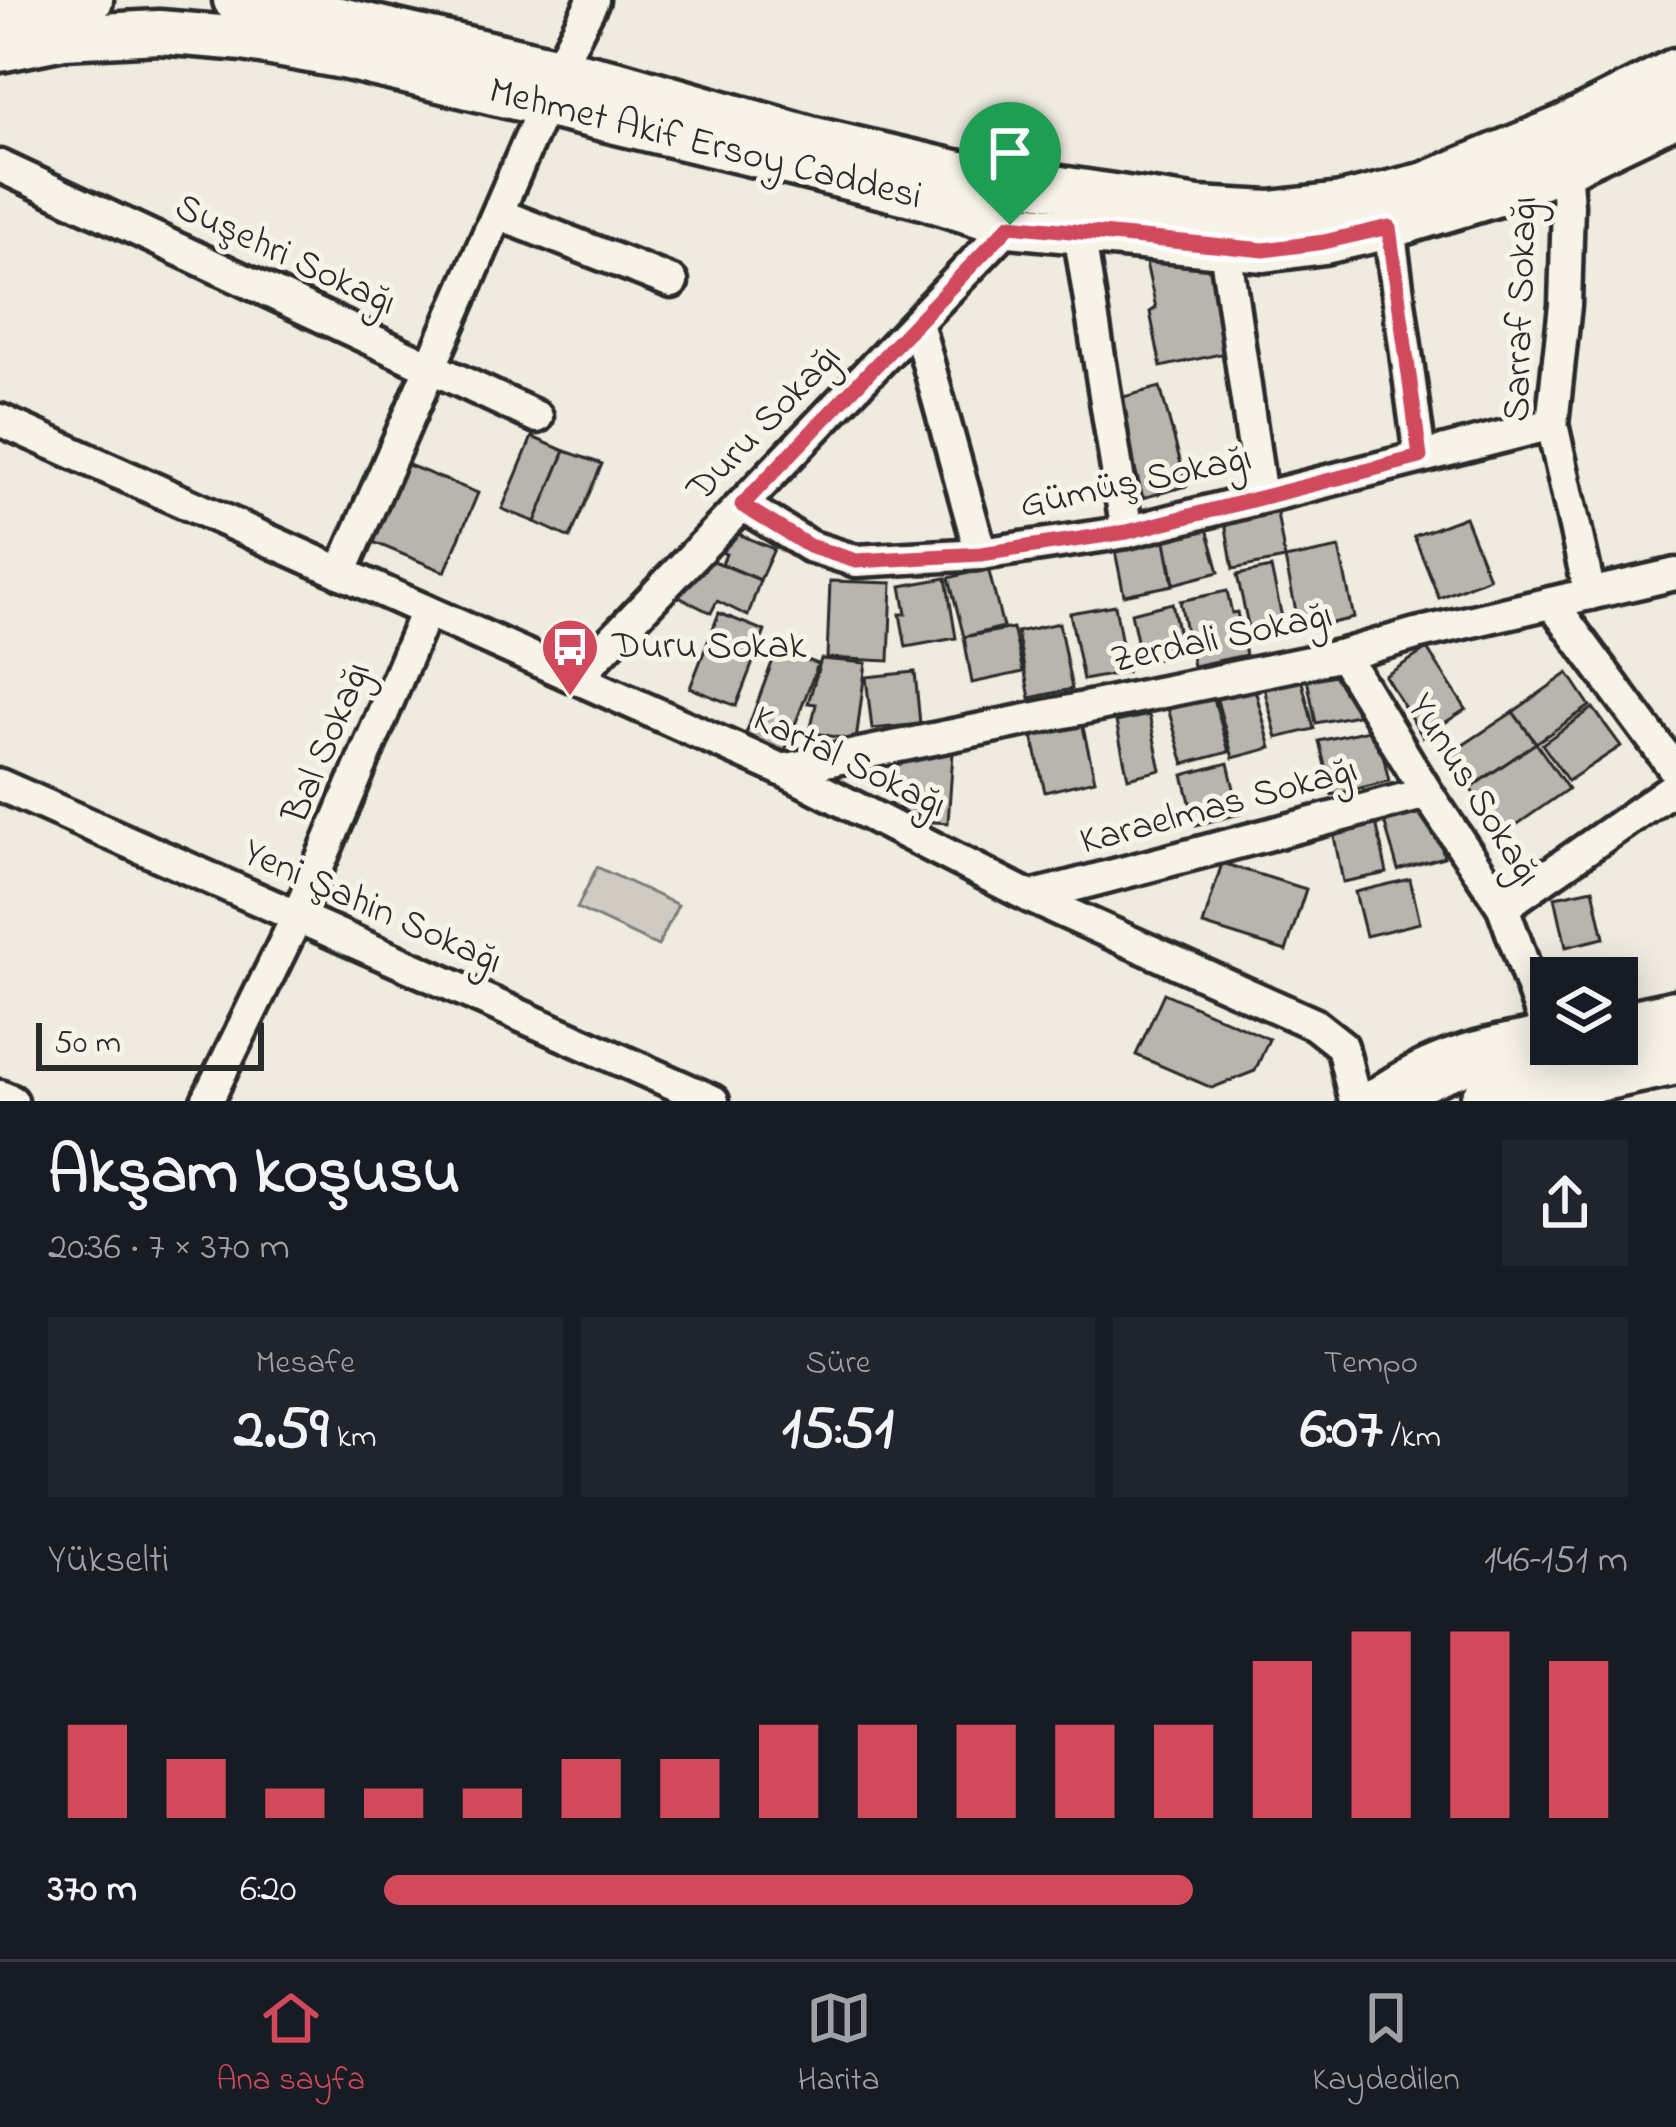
<!DOCTYPE html>
<html lang="tr">
<meta charset="utf-8">
<style>
body{margin:0;font-family:"Indie Flower",sans-serif;background:#20242c;color:#f1f3f6;height:100vh;display:flex;flex-direction:column;font-size:45px;white-space:nowrap}
*{box-sizing:border-box;margin:0}
p{font-size:39px;color:#9ea1a6}
.icon{flex:none;width:66px;height:66px;fill:none;stroke:currentColor;stroke-width:2;stroke-linecap:round;stroke-linejoin:round}
.map{position:relative;height:1101px;overflow:hidden}
.side{display:flex;flex-direction:column;background:#171b24;flex:1}
.side>*{flex:none}
.buttons{position:absolute;left:1530px;top:957px;display:grid;gap:24px}
.buttons a{display:grid;place-items:center;width:108px;height:108px;border-radius:0px;background:#171b24;box-shadow:0 6px 30px #0003;font-size:60px}
.scale{position:absolute;left:36px;bottom:30px;width:228px;box-sizing:border-box;padding-left:12px;border:6px solid #2b2b2b;border-top:0;font-size:33px;line-height:42px;white-space:nowrap;color:#2b2b2b;-webkit-text-stroke:9px #f7f3e8;paint-order:stroke}
.pin{position:absolute;display:grid;place-items:center;width:102px;height:102px;color:#fff;margin:-123px -51px;border-radius:50% 50% 50% 0;rotate:-45deg;box-shadow:0 0 12px #0007}
.pin .icon{rotate:45deg}
.round{display:grid;place-items:center;flex:none;width:126px;height:126px;border-radius:0px;background:#20242c}
.headline{display:flex;align-items:center;justify-content:space-between;height:204px;padding:0 48px}
h1{font-size:66px;font-weight:800;line-height:90px}
.metrics{display:grid;grid-template-columns:repeat(3,1fr);gap:18px;height:204px;padding:12px 48px}
.metrics div{display:grid;align-content:center;border-radius:0px;background:#20242c;text-align:center}
.metrics b{font-size:60px;font-weight:800}
.metrics small{font-size:33px;font-weight:400}
.metrics p{font-size:33px}
.chart{height:336px;padding:24px 48px}
.chart p{display:flex;justify-content:space-between}
.chart svg{width:100%;height:216px;margin-top:12px;stroke:#d1495b;stroke-width:6}
ul{padding:0 48px;list-style:none;font-size:39px}
li{display:grid;grid-template-columns:192px 144px 1fr;align-items:center;height:90px}
li i{height:30px;border-radius:15px;background:#d1495b}
.dock{display:flex;justify-content:space-around;align-items:center;height:168px;border-top:3px solid #363941;background:#171b24;font-size:33px;color:#9ea1a6}
.dock a{display:grid;justify-items:center;gap:6px}
.dock .on{color:#d1495b}
.map>svg:first-child{display:block}
.pitch{fill:#cfcbc2;stroke:#7d7b76;stroke-width:3}
.building{fill:#b8b5ae;stroke:#2b2b2b;stroke-width:3}
.lines{fill:none;stroke-linecap:round;stroke-linejoin:round}
.minor-casing{stroke:#2b2b2b;stroke-width:39}
.secondary-casing{stroke:#2b2b2b;stroke-width:51}
.primary-casing{stroke:#2b2b2b;stroke-width:57}
.minor{stroke:#f7f3e8;stroke-width:30}
.secondary{stroke:#f7f3e8;stroke-width:42}
.primary{stroke:#f7f3e8;stroke-width:48}
.route-casing{stroke:#fff;stroke-width:24}
.route{stroke:#d1495b;stroke-width:15}
.labels{text-anchor:middle;dominant-baseline:central;stroke-width:10;stroke-linejoin:round;paint-order:stroke}
.street-label{font-size:39px;fill:#2b2b2b;stroke:#f7f3e8}
.poi-label{font-size:39px;fill:#2b2b2b;stroke:#f7f3e8;text-anchor:start}
</style>
<div class="map">
<svg width="1676" height="1101" viewBox="0 0 1676 1101">
<rect width="100%" height="100%" fill="#efebe0"/>
<filter id="ink" filterUnits="userSpaceOnUse"><feTurbulence type="fractalNoise" baseFrequency=".00833" numOctaves="2"/><feDisplacementMap in="SourceGraphic" scale="24" xChannelSelector="R" yChannelSelector="G"/><feConvolveMatrix kernelMatrix="1 2 1 2 8 2 1 2 1" color-interpolation-filters="sRGB"/></filter>
<g filter="url(#ink)">
<!-- pitch -->
<polygon class="pitch" points="597,867 678,905 658,946 577,908"/>
<!-- building -->
<g class="building">
<polygon points="1210,249 1239,350 1161,367 1150,312 1156,308 1146,263"/>
<polygon points="1160,387 1187,486 1143,498 1116,399"/>
<polygon points="532,437 565,451 535,522 502,509"/>
<polygon points="565,451 602,464 570,538 535,522"/>
<polygon points="406,464 478,493 445,572 373,542"/>
<polygon points="1276,507 1285,559 1233,569 1224,516"/>
<polygon points="1465,517 1489,578 1439,598 1414,536"/>
<polygon points="1205,521 1219,572 1174,584 1164,530"/>
<polygon points="731,531 774,549 760,580 722,564 726,554 709,547"/>
<polygon points="1164,535 1173,585 1124,595 1114,546"/>
<polygon points="1339,548 1354,618 1300,630 1285,559"/>
<polygon points="699,555 760,580 748,616 717,601 711,613 679,597"/>
<polygon points="988,568 1003,627 964,637 949,578"/>
<polygon points="1271,568 1283,622 1249,629 1237,575"/>
<polygon points="946,578 956,638 906,647 900,614 906,614 901,586"/>
<polygon points="830,581 892,583 889,661 827,658"/>
<polygon points="1227,591 1232,613 1237,612 1246,655 1193,666 1180,601"/>
<polygon points="1172,603 1183,653 1142,663 1131,613"/>
<polygon points="1115,605 1127,672 1083,680 1070,613"/>
<polygon points="719,613 765,631 736,706 690,688"/>
<polygon points="1059,623 1072,689 1030,698 1017,632"/>
<polygon points="1013,628 1023,672 972,683 964,637"/>
<polygon points="777,649 818,664 785,751 745,736"/>
<polygon points="1427,649 1466,709 1423,737 1385,676"/>
<polygon points="821,659 866,663 856,741 810,732 816,704 808,703"/>
<polygon points="1341,659 1362,714 1316,723 1305,669"/>
<polygon points="915,672 920,724 872,729 866,677"/>
<polygon points="1568,673 1590,706 1536,743 1513,712"/>
<polygon points="1300,674 1314,729 1277,738 1263,684"/>
<polygon points="1253,682 1271,748 1233,758 1215,693"/>
<polygon points="1212,692 1229,752 1184,764 1167,705"/>
<polygon points="1593,708 1621,746 1568,781 1542,744"/>
<polygon points="1513,712 1536,743 1470,788 1448,755"/>
<polygon points="1149,715 1161,770 1128,778 1116,722"/>
<polygon points="1082,723 1095,780 1045,792 1032,735"/>
<polygon points="1377,728 1389,781 1332,795 1319,741"/>
<polygon points="1536,743 1568,789 1502,835 1470,788"/>
<polygon points="894,749 953,753 948,823 917,821 917,809 891,808"/>
<polygon points="1228,763 1240,814 1196,825 1183,775"/>
<polygon points="1428,794 1444,857 1398,870 1380,807"/>
<polygon points="1376,822 1387,873 1343,882 1333,831"/>
<polygon points="1222,863 1306,889 1286,951 1203,925"/>
<polygon points="1410,879 1420,923 1366,936 1355,892"/>
<polygon points="1593,889 1604,938 1566,947 1555,897"/>
<polygon points="1164,993 1269,1039 1255,1071 1212,1088 1136,1055"/>
</g>
<g class="lines">
<!-- minor casing -->
<g class="minor-casing">
<g id="minor">
<polyline points="0,166 537,417"/>
<polyline points="1565,167 1568,205 1565,305 1552,424 1590,594"/>
<polyline points="498,214 672,282"/>
<polyline points="1389,227 1420,457"/>
<polyline points="1079,232 1127,532"/>
<polyline points="1225,248 1261,497"/>
<polyline points="917,323 981,554"/>
<polyline points="0,420 782,770 1030,897 1314,1024 1342,1046 1355,1101"/>
<polyline points="742,505 809,546 856,561 981,554 1127,532 1552,424"/>
<polyline points="341,573 544,106 558,69 593,0"/>
<polyline points="1552,603 1676,771"/>
<polyline points="1343,655 1427,793 1503,907 1551,1041"/>
<polyline points="576,678 1010,225"/>
<polyline points="782,770 1343,655 1416,634 1676,574"/>
<polyline points="0,785 713,1101"/>
<polyline points="1030,897 1427,793"/>
<polyline points="1503,907 1676,786"/>
<polyline points="0,1096 12,1101"/>
<polyline points="207,1101 297,917 426,611"/>
</g>
</g>
<!-- secondary casing -->
<g class="secondary-casing">
<g id="secondary">
<polyline points="235,0 283,6 619,83 810,138 955,172 1198,209 1270,213 1341,205 1426,184 1564,127 1676,70"/>
<polyline points="0,15 91,0"/>
<polyline points="0,50 64,37 159,32 244,39 343,57 755,155 920,196 1010,225 1264,250 1324,242 1389,227 1495,195 1565,167 1676,114"/>
</g>
</g>
<!-- primary casing -->
<g class="primary-casing">
<g id="primary">
<polyline points="1617,1028 1676,1015"/>
<path d="M1381 1101C1435 1063 1488 1051 1551 1041"/>
<polyline points="1485,1101 1676,1060"/>
</g>
</g>
<!-- minor -->
<use href="#minor" class="minor"/>
<!-- secondary -->
<use href="#secondary" class="secondary"/>
<!-- primary -->
<use href="#primary" class="primary"/>
</g>
</g>
<g class="lines" filter="url(#ink)">
<!-- route casing -->
<g class="route-casing">
<polygon id="route" points="1010,225 1264,250 1324,242 1389,227 1420,457 1127,532 981,554 856,561 809,546 742,505"/>
</g>
<!-- route -->
<use href="#route" class="route"/>
</g>
<!-- icons -->
<defs>
<g id="bus-pin" transform="scale(3)"><path d="M0 17L-7.5 6A9.5 9.5 0 1 1 7.5 6Z" fill="#d1495b" stroke="#f7f3e8"/><path d="M-5-6H5V4H4V6H2V4H-2V6H-4V4H-5ZM-3.5-4V0h7V-4ZM-3.5 1.2v1.5H-2V1.2ZM2 1.2v1.5H3.5V1.2Z" fill="#fff"/></g>
</defs>
<g fill-rule="evenodd">
<use href="#bus-pin" x="570" y="647"/>
</g>
<g class="labels">
<!-- street labels -->
<g class="street-label">
<text transform="translate(705 145) rotate(14)">Mehmet Akif Ersoy Caddesi</text>
<text transform="translate(285 256) rotate(25)">Suşehri Sokağı</text>
<text transform="translate(1522 309) rotate(-88)">Sarraf Sokağı</text>
<text transform="translate(765 424) rotate(-46)">Duru Sokağı</text>
<text transform="translate(1136 483) rotate(-12)">Gümüş Sokağı</text>
<text transform="translate(1222 639) rotate(-12)">Zerdali Sokağı</text>
<text transform="translate(328 743) rotate(-67)">Bal Sokağı</text>
<text transform="translate(849 763) rotate(26)">Kartal Sokağı</text>
<text transform="translate(1473 791) rotate(58)">Yunus Sokağı</text>
<text transform="translate(1219 807) rotate(-15)">Karaelmas Sokağı</text>
<text transform="translate(372 908) rotate(24)">Yeni Şahin Sokağı</text>
</g>
<!-- poi labels -->
<g class="poi-label">
<text x="612" y="647">Duru Sokak</text>
</g>
</g>
</svg>
<div class="buttons">
<a><svg class="icon" aria-label="layers" viewBox="0 0 24 24"><path d="M12 4l9 5-9 5-9-5zM3 14l9 5 9-5"/></svg></a>
</div>
<div class="scale">50 m</div>
<div class="pin" style="left:1010px;top:225px;background:#1e9e55"><svg class="icon" aria-label="arrive" viewBox="0 0 24 24"><path d="M6 21V4h12l-3 4 3 4H6"/></svg></div>
</div>
<section class="side">
<div class="headline"><div><h1>Akşam koşusu</h1><p>20:36 · 7 × 370 m</p></div><a class="round"><svg class="icon" aria-label="share" viewBox="0 0 24 24"><path d="M12 15V3M7 8l5-5 5 5M5 13v7h14v-7"/></svg></a></div>
<div class="metrics">
<div><p>Mesafe</p><b>2.59<small> km</small></b></div>
<div><p>Süre</p><b>15:51</b></div>
<div><p>Tempo</p><b>6:07<small> /km</small></b></div>
</div>
<div class="chart"><p><span>Yükselti</span>146–151 m</p>
<svg viewBox="0 0 160 44" preserveAspectRatio="none"><path d="M5 44V25M15 44V32M25 44V38M35 44V38M45 44V38M55 44V32M65 44V32M75 44V25M85 44V25M95 44V25M105 44V25M115 44V25M125 44V12M135 44V6M145 44V6M155 44V12"/></svg>
</div>
<ul>
<li><b>370 m</b>6:20<i style="width:65%"></i></li>
</ul>
</section>
<nav class="dock">
<a class="on"><svg class="icon" aria-label="home" viewBox="0 0 24 24"><path d="M3 11l9-7 9 7M6 9v11h12V9"/></svg>Ana sayfa</a>
<a><svg class="icon" aria-label="map" viewBox="0 0 24 24"><path d="M3 6l6-2 6 2 6-2v14l-6 2-6-2-6 2zM9 4v14M15 6v14"/></svg>Harita</a>
<a><svg class="icon" aria-label="saved" viewBox="0 0 24 24"><path d="M7 4h10v16l-5-4-5 4z"/></svg>Kaydedilen</a>
</nav>
